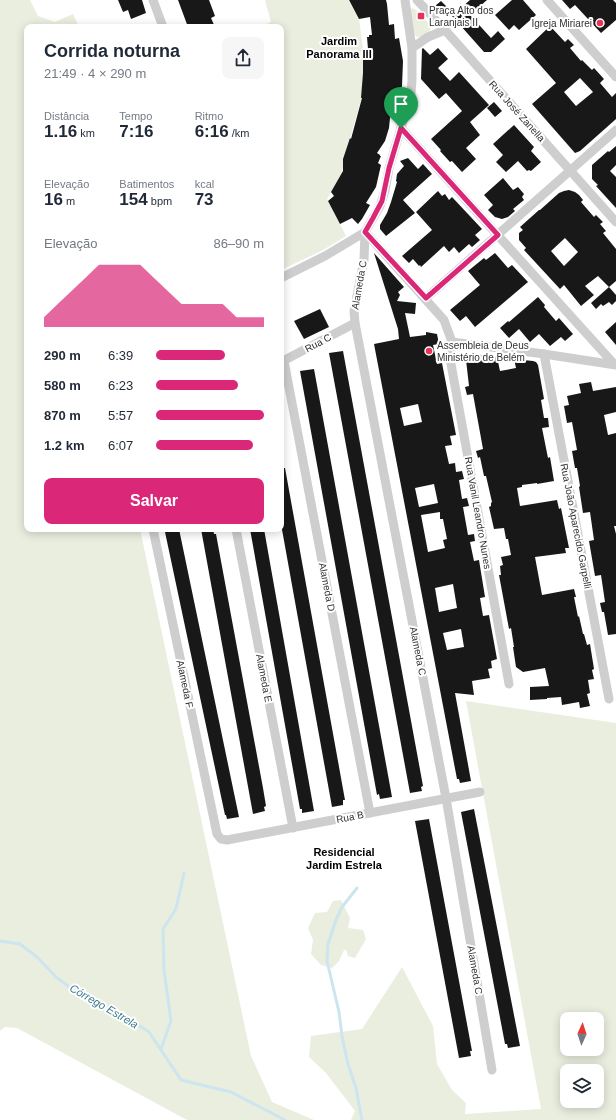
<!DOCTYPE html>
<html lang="pt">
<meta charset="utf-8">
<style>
body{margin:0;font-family:Arial,sans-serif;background:#f6f6f7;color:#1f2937;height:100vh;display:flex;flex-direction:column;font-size:15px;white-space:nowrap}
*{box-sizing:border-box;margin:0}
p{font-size:13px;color:#747a83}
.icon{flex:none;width:22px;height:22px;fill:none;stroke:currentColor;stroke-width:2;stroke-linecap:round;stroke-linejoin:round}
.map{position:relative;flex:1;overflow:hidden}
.panel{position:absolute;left:24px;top:24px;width:260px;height:508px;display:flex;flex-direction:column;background:#fff;border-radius:8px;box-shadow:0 2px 10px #0003}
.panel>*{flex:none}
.needle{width:26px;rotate:3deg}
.fabs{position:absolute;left:560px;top:1012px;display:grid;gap:8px}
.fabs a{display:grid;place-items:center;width:44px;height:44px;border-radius:8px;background:#fff;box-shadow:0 2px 10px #0003;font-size:20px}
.pin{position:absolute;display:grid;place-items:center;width:34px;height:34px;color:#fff;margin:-41px -17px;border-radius:50% 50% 50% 0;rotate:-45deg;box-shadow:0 0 4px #0007}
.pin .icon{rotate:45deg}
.round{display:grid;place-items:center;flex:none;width:42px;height:42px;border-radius:8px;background:#f6f6f7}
.overview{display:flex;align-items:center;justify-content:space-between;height:68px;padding:0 20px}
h1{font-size:18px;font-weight:700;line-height:30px}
.stats{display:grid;grid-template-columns:repeat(3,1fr);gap:6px;height:68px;padding:4px 20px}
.stats div{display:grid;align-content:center}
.stats b{font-size:17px;font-weight:700}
.stats small{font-size:11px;font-weight:400}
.stats p{font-size:11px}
.chart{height:112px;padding:8px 20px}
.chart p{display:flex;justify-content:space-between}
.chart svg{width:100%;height:72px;margin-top:4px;fill:#db2777;opacity:.7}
.cta{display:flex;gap:8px;margin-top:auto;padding:8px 20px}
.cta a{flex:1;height:46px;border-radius:8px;background:#db2777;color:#fff;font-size:16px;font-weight:700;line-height:46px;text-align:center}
ul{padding:0 20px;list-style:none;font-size:13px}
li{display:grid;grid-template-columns:64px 48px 1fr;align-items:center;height:30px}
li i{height:10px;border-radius:5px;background:#db2777}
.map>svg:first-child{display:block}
.green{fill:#e9eedf;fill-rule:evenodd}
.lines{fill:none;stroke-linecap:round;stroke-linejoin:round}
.stream{stroke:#cce5ee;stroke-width:3}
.building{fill:#181818;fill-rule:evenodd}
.street{stroke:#cecece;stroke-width:9}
.route-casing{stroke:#fff;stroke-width:8}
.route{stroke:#db2777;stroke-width:5}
.poi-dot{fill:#e93257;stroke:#fff;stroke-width:1.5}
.labels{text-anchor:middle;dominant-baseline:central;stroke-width:4;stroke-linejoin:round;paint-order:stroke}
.poi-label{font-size:10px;fill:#313131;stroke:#fff;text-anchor:start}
.street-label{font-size:10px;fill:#313131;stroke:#fff}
.neighbourhood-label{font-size:11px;font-weight:bold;fill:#000;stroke:#fff}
.water-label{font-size:11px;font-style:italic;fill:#3a7a8f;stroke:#fff}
</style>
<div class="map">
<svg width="616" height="1120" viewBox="0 0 616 1120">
<rect width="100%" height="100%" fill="#fff"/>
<!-- green -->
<g class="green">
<polygon points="0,0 30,0 38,16 55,22 73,14 79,27 27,27 27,529 140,529 251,1056 272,1102 314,1120 187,1120 17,1028 5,1027 0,1031"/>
<polygon points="265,0 348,0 359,19 363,49 363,72 362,97 344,159 342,174 327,199 346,236 323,250 281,270 281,27 260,27 271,22"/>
<path d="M412 8C419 10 429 22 431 29 428 33 422 37 417 37L415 35 410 11Z"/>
<path d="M466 701 616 723V1120H351L355 1111 326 1073 309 1057 311 1036 362 1029 402 967 433 1026 437 1064 452 1090 466 1103 465 1114 541 1109ZM567 1019H597V1049H567ZM567 1071H597V1101H567Z"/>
<polygon points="341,900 350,918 348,928 363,930 366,939 355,958 348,956 346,950 344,950 339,961 332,968 321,965 311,954 313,940 308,928 315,913 327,912 333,901"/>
</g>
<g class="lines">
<!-- stream -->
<g class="stream">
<polyline points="357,888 342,907 336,920 328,944 327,961 339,1012 342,1036 348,1064 356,1088 362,1120"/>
<polyline points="0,941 20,944 37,957 56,977 72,989 101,1005 121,1014 149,1032 181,1080 231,1092 285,1120"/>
<polyline points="161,1049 171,1021 164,970 163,929 176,909 184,873"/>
</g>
</g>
<!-- building -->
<g class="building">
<polygon points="118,0 142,0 146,13 131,19 128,10 123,12"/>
<polygon points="178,0 209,0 215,16 211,18 215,27 188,27"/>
<polygon points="349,0 386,0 387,4 389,25 394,24 395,39 399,38 403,61 402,86 397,106 390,104 390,118 389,128 385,141 377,153 380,155 380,156 381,156 378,163 381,165 376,187 366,203 370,205 362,219 358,224 352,218 340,224 328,201 334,196 331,192 343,171 343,159 350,138 351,139 362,98 361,98 363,73 363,50 368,49 367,37 369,37 369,35 372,35 370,17 359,19"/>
<polygon points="470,0 487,0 470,15 491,38 498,31 505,39 491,52 484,52 452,16"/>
<polygon points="512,0 523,0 536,15 519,30 514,25 509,30 495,15"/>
<polygon points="562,0 613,0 616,3 616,20 601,33 575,5 570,9"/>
<polygon points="441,1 448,8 442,14 435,6"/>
<path d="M550 26 565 42 568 39 574 45 570 48 581 61 582 60 592 70 594 68 604 79 600 83 612 97 616 93V119L580 151 575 153 532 104 556 83 526 49ZM580 78 593 92 576 106 564 92Z"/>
<polygon points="423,48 430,55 438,48 448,59 438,68 450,81 459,72 489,105 470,122 480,135 466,148 476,159 462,172 452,161 450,162 440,151 441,150 431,139 462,111 446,93 439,99 421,79 422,49"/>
<polygon points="494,102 502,111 495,117 487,108"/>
<polygon points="514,125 534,147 531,151 541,162 531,171 529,170 527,171 518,161 506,172 496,162 503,155 493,144"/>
<polygon points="616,146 616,165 610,171 616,177 616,208 596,186 598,185 592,179 592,165 608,151 609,152"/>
<polygon points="408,158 418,169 423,164 432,174 403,200 415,213 386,236 380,229 380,225 387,213 391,202 397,182 396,181 397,174 404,166 400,161"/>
<polygon points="503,178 513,190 518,187 524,194 522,197 524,200 513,209 515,211 508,217 502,219 495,217 488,210 493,205 484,195"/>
<path d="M569 190 575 192 579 195 583 200 581 202 594 217 596 215 603 222 600 224 606 231 603 233 616 249V281L609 287 616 295V301L612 305 609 302 603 306 601 304 596 309 591 303 609 287 598 276 585 286 594 295 581 306 564 285 560 289 524 250 526 248 519 240V233L523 230 520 227 539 210H540L559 193 564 191ZM565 238 578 252 564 266 551 251Z"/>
<polygon points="438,191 442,196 445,194 449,200 452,197 482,229 475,235 480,240 472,247 469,244 459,253 454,247 449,252 444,246 421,267 420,265 419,266 413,259 409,263 402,256 432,230 416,212"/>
<path d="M374 253 404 287 398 292 400 295 397 301 416 303 415 314 405 313 410 337 426 335V332L437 334 439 344 433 345 437 364 442 363 456 435 450 436 452 445 445 446 449 464 455 463 456 472 462 471 464 479 459 480 462 499 467 498 469 506 463 507 468 535 474 534 475 541 470 542 474 561 479 560 485 597 480 598 483 616 489 615 497 659 491 661 492 668 488 669 490 678 472 681 474 695 455 693 471 781 460 783 459 779H457L374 344 399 339 398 329ZM418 404 422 422 404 426 400 408ZM434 484 438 503 419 507 415 488ZM440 512V519H443L447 539 443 540 445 548 428 552 421 515ZM453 584 457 608 439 612 435 588ZM461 629 464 647 447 650 443 633Z"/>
<polygon points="495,253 508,268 512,265 528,282 475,327 466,316 460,321 450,310 480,285 468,271 484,258 486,260"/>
<polygon points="538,297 545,305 544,307 556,321 559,318 573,334 565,341 561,337 550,346 539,334 530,342 519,329 509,338 500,328 508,321 509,322"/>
<polygon points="320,309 329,327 304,339 294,321"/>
<polygon points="616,322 616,345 605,332"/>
<polygon points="343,351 423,786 421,787 422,791 410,793 329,353"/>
<polygon points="473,354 497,357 500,371 516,368 514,359 533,361 536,362 538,365 544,399 541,400 544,418 548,418 549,427 542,428 548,458 550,457 554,481 537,484 537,483 522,485 522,487 517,488 520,506 557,500 559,509 561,508 569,548 565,548 566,553 535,557 542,595 574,589 576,597 574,597 578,617 579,616 583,634 584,634 587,645 590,644 594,669 592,670 594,679 588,680 590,693 587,694 590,706 580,708 579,702 562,705 561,697 547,698 547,699 530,700 530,687 549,686 545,668 523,672 516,667 513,647 514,647 511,628 509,629 499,575 501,575 500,566 503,565 501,557 511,555 508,539 506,539 504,528 494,529 489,507 491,506 491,503 492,502 486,476 484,476 480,457 478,458 476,451 483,449 473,394 467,395 465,387 469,386 466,360 473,359"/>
<polygon points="314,369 392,797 380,799 379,794 377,795 300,371"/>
<polygon points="591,382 593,391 616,387 616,412 604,415 608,435 616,433 616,526 614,526 616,534 616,634 608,635 604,612 602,612 600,603 605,602 601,575 595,576 589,541 594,540 590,512 583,513 579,487 580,486 577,468 575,468 572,451 577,450 572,422 567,423 564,406 569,405 567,396 581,393 579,384"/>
<polygon points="281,468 285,468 345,800 343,800 343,805 332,807 281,524"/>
<polygon points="167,529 179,529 239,817 227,819 226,815 225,815 165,532 167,531"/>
<polygon points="201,529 213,529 214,534 216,534 263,788 266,806 264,807 265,811 253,814"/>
<polygon points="250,529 264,529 314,811 302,813 302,809 300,809"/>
<polygon points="474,809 520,1046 508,1048 507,1044 505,1044 461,812"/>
<polygon points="429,819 472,1051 470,1051 471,1056 459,1058 415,821"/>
</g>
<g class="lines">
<!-- street -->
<g class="street">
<polyline points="153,0 163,27"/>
<polyline points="417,0 445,30 616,222"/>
<polyline points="547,0 616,77"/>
<polyline points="412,48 428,37 445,30"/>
<polyline points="401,128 614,364"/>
<polyline points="365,232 364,260 354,311 355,323 446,798 492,1070"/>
<polyline points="365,232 444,320 452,342 451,364 509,684"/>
<polyline points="281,278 325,256 365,232 380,206 385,191 389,168 401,128 411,93 412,80 412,48 405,0"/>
<polyline points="426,298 616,130"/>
<polyline points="452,342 544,354 616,365"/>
<polyline points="544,354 609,699"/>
<polyline points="284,361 370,813"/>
<polyline points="281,362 355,323"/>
<polyline points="153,529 217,834 221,839 227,840 480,792"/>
<polyline points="236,529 293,828"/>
</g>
</g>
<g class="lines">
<!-- route casing -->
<g class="route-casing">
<polygon id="route" points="401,128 498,235 426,298 365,232 373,218 382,201 389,168"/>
</g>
<!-- route -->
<use href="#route" class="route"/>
</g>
<!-- markers -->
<g class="poi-dot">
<rect x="417" y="12" width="8" height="8" rx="2"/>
<circle cx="600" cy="23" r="4"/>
<circle cx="429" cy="351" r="4"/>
</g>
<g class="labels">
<!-- poi labels -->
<g class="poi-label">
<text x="429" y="10">Praça Alto dos<tspan x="429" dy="12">Laranjais II</tspan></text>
<text x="592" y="23" text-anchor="end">Igreja Miriarei</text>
<text x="437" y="345">Assembleia de Deus<tspan x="437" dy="12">Ministério de Belém</tspan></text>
</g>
<!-- street labels -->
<g class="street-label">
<text transform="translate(517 111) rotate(48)">Rua José Zanella</text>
<text transform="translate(359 285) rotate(-80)">Alameda C</text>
<text transform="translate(318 343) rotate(-28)">Rua C</text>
<text transform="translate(478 513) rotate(80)">Rua Vanil Leandro Nunes</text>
<text transform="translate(576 526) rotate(79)">Rua João Aparecido Garpelli</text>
<text transform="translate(327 587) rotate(79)">Alameda D</text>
<text transform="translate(418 651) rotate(79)">Alameda C</text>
<text transform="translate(264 678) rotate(79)">Alameda E</text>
<text transform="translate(185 684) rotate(78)">Alameda F</text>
<text transform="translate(350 817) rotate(-11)">Rua B</text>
<text transform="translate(475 970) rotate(80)">Alameda C</text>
</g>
<!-- neighbourhood labels -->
<g class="neighbourhood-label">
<text x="339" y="41">Jardim<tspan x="339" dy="13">Panorama III</tspan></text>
<text x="344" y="852">Residencial<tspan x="344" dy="13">Jardim Estrela</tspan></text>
</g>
<!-- water labels -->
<g class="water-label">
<text transform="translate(104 1006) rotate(30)">Córrego Estrela</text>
</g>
</g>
</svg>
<div class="fabs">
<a><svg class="needle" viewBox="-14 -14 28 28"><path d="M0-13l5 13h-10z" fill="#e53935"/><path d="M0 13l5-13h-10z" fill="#747a83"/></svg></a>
<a><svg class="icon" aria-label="layers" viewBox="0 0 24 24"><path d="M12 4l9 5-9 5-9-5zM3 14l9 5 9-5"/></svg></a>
</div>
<div class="pin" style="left:401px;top:128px;background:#1e9e55"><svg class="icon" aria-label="arrive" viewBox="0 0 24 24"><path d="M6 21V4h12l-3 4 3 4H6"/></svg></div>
<section class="panel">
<div class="overview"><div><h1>Corrida noturna</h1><p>21:49 · 4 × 290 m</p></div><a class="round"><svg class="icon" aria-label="share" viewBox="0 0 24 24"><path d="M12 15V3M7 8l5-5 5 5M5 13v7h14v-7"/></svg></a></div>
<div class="stats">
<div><p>Distância</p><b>1.16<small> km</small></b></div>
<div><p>Tempo</p><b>7:16</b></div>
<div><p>Ritmo</p><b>6:16<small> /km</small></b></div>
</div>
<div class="stats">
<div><p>Elevação</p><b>16<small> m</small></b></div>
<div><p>Batimentos</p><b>154<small> bpm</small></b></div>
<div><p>kcal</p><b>73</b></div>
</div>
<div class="chart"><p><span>Elevação</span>86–90 m</p>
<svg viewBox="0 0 160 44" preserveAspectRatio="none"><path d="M0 44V38L10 30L20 22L30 14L40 6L50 6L60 6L70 6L80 14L90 22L100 30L110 30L120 30L130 30L140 38L150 38L160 38V44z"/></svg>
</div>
<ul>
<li><b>290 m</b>6:39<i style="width:64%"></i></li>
<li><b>580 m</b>6:23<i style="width:76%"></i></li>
<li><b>870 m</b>5:57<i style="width:100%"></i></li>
<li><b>1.2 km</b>6:07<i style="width:90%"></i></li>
</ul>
<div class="cta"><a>Salvar</a></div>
</section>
</div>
